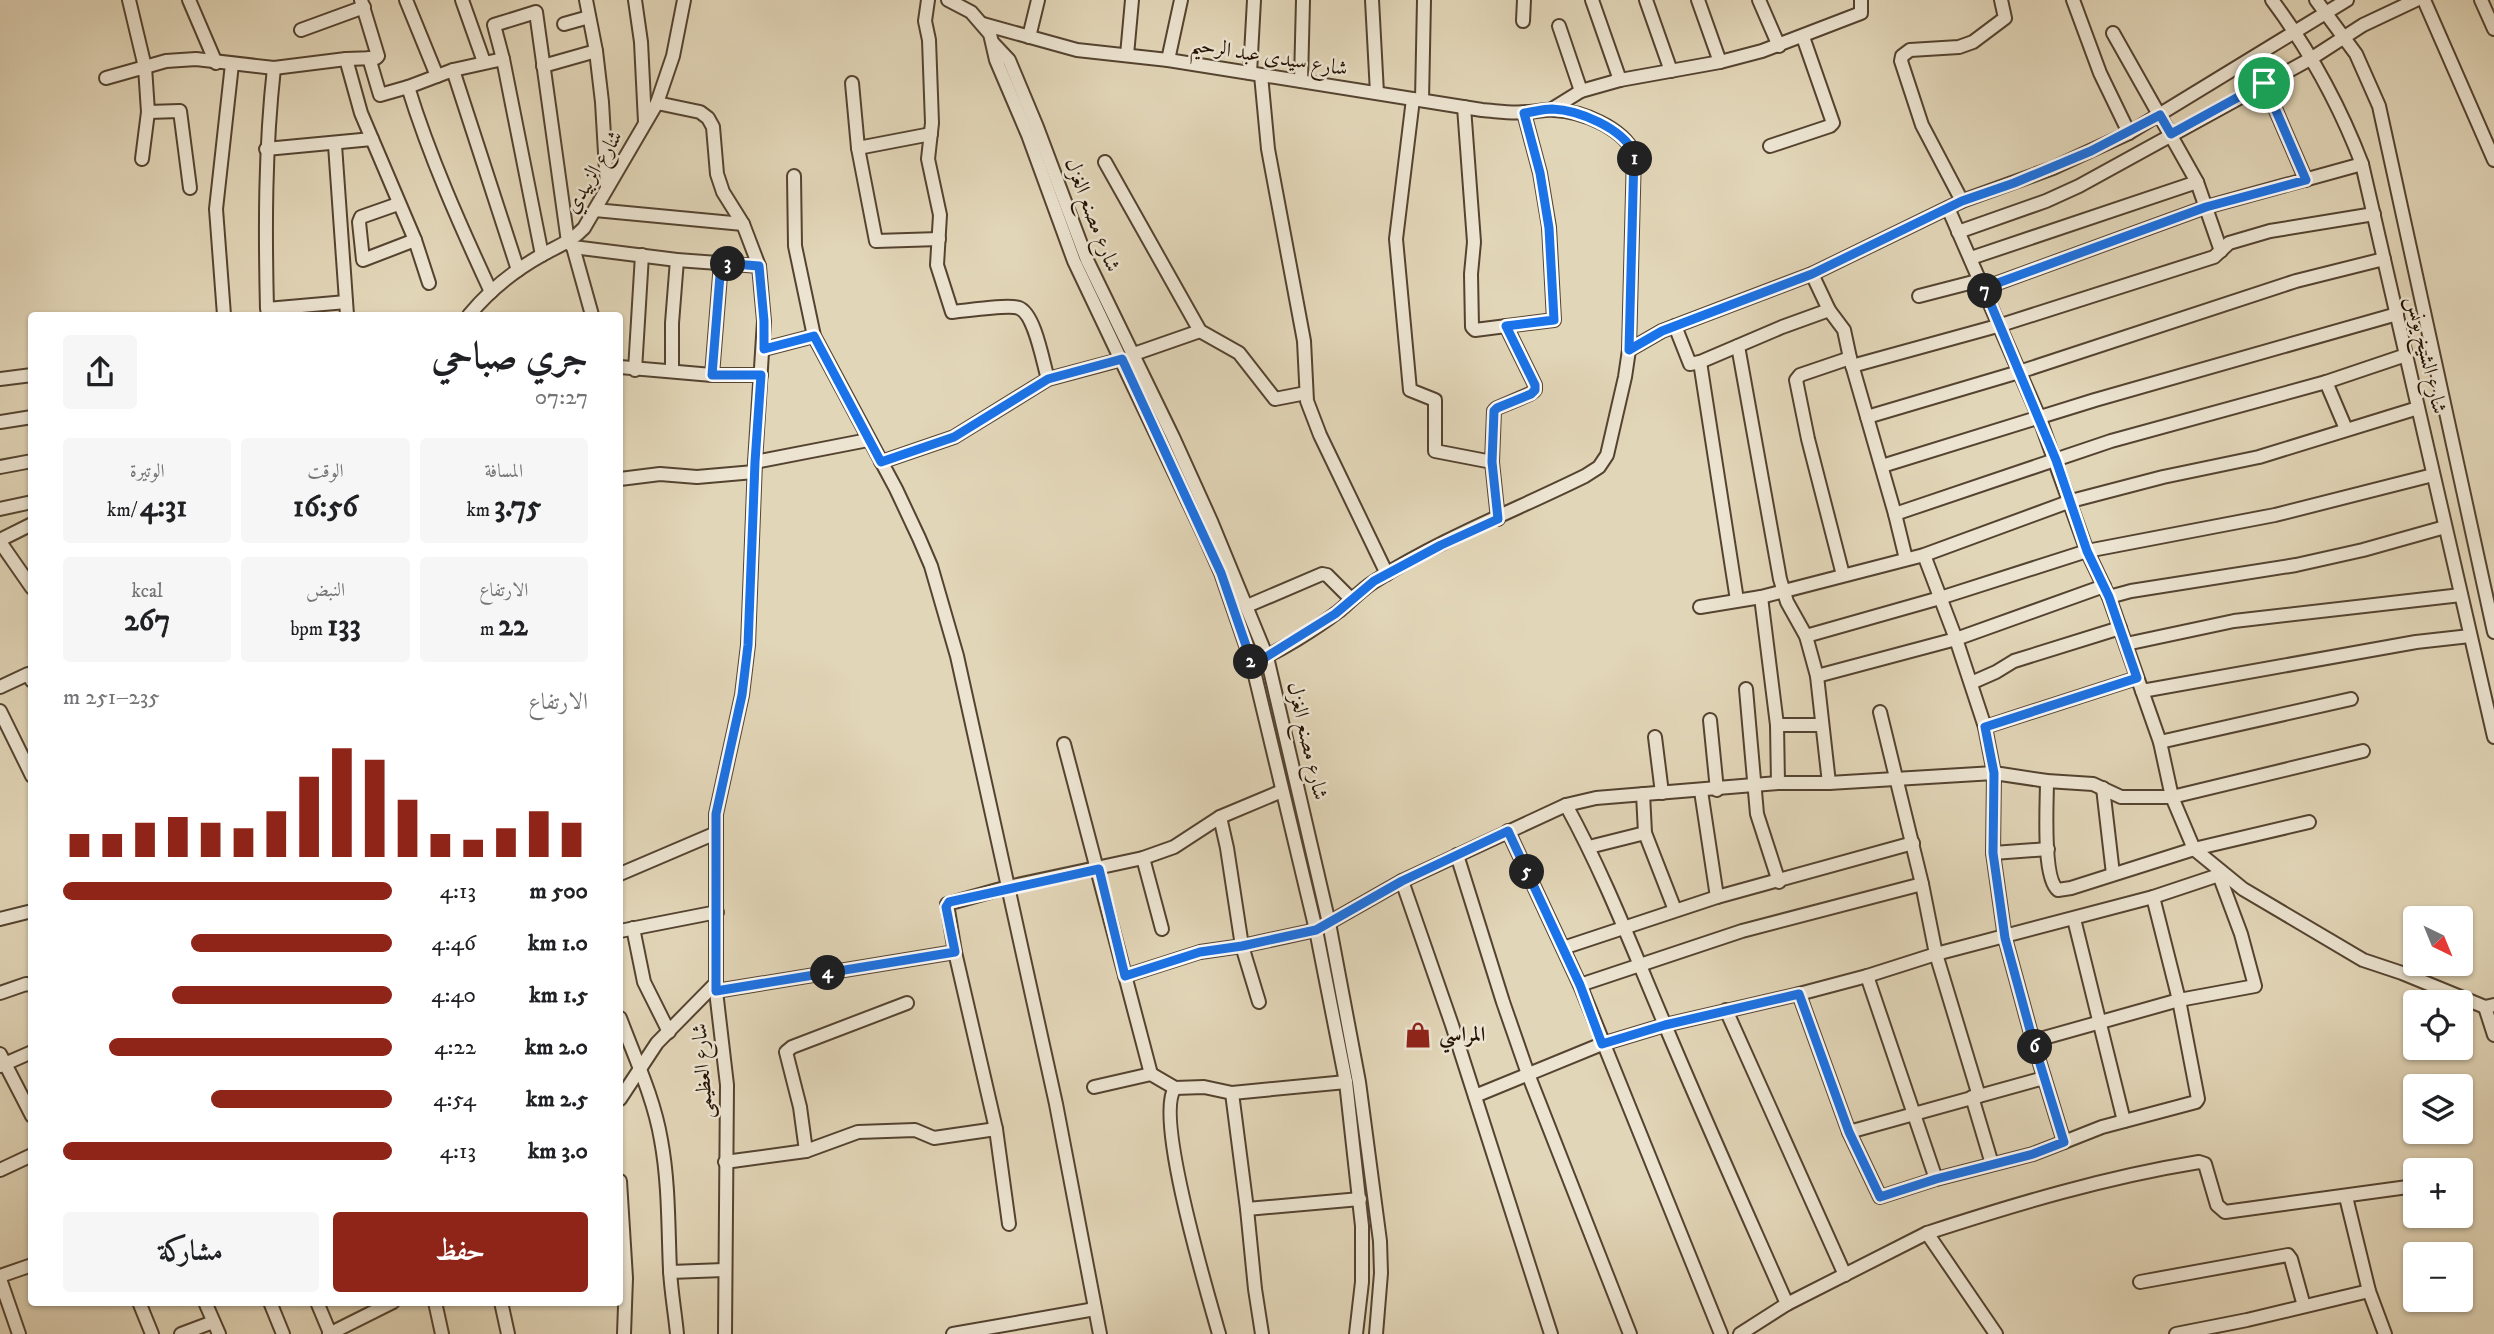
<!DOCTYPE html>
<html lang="ar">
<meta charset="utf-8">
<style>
body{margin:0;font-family:"IM FELL DW Pica",Amiri,serif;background:#f6f6f6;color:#202124;direction:rtl;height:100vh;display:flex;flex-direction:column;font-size:26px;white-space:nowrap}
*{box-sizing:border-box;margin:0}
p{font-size:23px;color:#757577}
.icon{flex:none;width:38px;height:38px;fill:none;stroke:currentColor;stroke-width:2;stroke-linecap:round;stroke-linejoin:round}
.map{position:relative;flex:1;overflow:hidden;direction:ltr}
.drawer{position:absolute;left:28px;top:312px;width:595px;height:994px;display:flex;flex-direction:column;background:#fff;border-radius:7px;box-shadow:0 2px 5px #0004;direction:rtl}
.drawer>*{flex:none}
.needle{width:46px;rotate:137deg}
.controls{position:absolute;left:2403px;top:906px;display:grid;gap:14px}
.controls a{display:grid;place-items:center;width:70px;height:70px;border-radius:7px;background:#fff;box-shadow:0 2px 5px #0004;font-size:35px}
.pin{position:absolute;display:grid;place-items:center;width:60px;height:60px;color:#fff;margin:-30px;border:4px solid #fff;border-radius:50%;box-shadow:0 2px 7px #0007}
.km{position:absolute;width:35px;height:35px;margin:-18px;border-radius:50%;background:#222;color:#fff;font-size:19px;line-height:35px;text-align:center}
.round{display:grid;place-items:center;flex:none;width:74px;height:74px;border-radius:7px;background:#f6f6f6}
.head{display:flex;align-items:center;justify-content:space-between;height:119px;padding:0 35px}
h1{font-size:38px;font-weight:700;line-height:52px}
.figures{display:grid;grid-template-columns:repeat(3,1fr);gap:10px;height:119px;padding:7px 35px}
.figures div{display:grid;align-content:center;border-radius:7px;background:#f6f6f6;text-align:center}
.figures b{font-size:30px;font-weight:700}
.figures small{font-size:19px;font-weight:400}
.figures p{font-size:19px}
.chart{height:196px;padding:14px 35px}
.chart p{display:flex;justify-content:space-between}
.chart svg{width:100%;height:126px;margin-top:7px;stroke:#8f2418;stroke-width:6}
.primary-button{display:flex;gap:14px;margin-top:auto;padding:14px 35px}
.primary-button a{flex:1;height:80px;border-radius:7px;background:#8f2418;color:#fff;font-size:28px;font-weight:700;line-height:80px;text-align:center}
.primary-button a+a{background:#f6f6f6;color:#202124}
ul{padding:0 35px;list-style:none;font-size:23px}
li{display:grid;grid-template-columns:112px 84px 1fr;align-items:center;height:52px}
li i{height:18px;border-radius:9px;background:#8f2418}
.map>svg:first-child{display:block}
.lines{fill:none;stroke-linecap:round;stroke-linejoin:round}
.minor-casing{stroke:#544330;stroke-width:16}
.minor{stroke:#ece4d1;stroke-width:12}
.route-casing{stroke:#fff;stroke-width:14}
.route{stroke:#1a73e8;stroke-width:9}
.labels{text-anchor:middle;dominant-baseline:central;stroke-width:5;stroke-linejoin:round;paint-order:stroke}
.street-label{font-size:21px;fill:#241203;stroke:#ece4d1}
.poi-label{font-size:21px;font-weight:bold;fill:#241203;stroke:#ece4d1;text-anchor:start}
</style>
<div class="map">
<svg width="2494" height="1334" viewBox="0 0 2494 1334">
<rect width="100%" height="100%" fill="#e2d6b8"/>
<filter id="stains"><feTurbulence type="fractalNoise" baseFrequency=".00286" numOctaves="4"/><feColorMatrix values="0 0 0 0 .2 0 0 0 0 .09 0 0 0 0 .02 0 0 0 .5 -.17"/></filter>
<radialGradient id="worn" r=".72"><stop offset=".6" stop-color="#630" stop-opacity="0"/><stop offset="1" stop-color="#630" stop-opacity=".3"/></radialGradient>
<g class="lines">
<!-- minor casing -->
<g class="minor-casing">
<g id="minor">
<polyline points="129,0 145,67 166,61 196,59 274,68 346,59 376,58 378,56 361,0"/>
<polyline points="189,0 216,63"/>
<polyline points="406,0 437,76"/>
<polyline points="462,0 484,62"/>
<polyline points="586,0 596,51 602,102 607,187"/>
<polyline points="635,0 641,42 645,122"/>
<path d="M928 0 925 21 929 40 932 123 928 159 940 215 937 265 952 312C965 311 1008 304 1019 308 1035 314 1043 363 1048 379"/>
<polyline points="948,0 971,12 990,34 996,60 1028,135 1074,261 1205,537 1221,573 1252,663 1316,930 1346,1082 1362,1226 1362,1282 1356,1334"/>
<polyline points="1372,0 1377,93"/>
<polyline points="1592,0 1620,80 1720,62 1762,51 1861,13 1861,0"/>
<polyline points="1646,0 1671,71"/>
<polyline points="1698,0 1720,62"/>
<polyline points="1759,0 1779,46"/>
<polyline points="2073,0 2100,73 2129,133"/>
<path d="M2272 0C2310 51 2339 104 2362 164L2494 737"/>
<polyline points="2316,0 2356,54 2379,106 2494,632"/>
<polyline points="2424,0 2494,160"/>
<polyline points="2481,0 2494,29"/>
<polyline points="1523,21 1524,0"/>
<polyline points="564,24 589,17"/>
<path d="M983 24 1077 50 1168 60 1482 110C1497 111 1512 114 1527 112 1536 112 1545 109 1554 110 1581 111 1622 127 1634 153L1629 350 1625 377 1607 455 1599 467 1585 476C1516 510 1441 539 1375 581 1362 589 1351 601 1339 611 1314 630 1280 651 1252 663"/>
<polyline points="1559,26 1581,91"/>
<polyline points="301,30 364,7"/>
<polyline points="2113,33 2197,182 2221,251"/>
<polyline points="1029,37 1038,0"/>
<polyline points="993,43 1009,60 1037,127 1087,260 1173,437 1211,521 1267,657 1329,923 1359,1082 1380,1241 1381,1273 1376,1334"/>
<polyline points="1127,55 1132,0"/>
<polyline points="369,58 380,95 408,87"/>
<polyline points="346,59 361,113 415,240 429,283"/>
<polyline points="503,59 494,25 536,12 568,242 573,247 592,315"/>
<polyline points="1168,60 1181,0"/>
<polyline points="543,66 596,51"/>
<path d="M274 68C265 149 265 228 267 309L346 302"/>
<polyline points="453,70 518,270"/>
<polyline points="1250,73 1254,0"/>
<polyline points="1261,75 1268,149 1304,341 1307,401 1320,435 1387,574"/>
<polyline points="106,78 145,67 148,112 180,111 190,188"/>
<polyline points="1301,81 1303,0"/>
<polyline points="852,83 858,148 876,241 939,239"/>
<polyline points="2264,83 2306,180"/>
<polyline points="1413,99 1396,239 1410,390 1435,400 1435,451 1492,462"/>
<polyline points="1422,100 1424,0"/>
<polyline points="657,103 700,112 708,118 713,127 717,174 723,192 743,224 759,266 764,321 755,462 748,645 742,695 716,814 716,991 727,1085 725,1334"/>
<polyline points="1464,107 1474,242 1471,274 1472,327 1475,330 1554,320 1549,227 1540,173 1524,113"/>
<polyline points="1552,109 1581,91 1620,80"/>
<polyline points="335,145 347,315"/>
<polyline points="1770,146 1830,126 1833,123 1803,37"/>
<polyline points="858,148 931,134"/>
<polyline points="266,149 372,139"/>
<polyline points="142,159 148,112"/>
<polyline points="1105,162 1200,331 1239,353 1275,399 1306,393"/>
<polyline points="794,176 795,246 814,336 896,489 919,538 931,566 957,656 1056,1104 1100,1334"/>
<polyline points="1962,201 1922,125 1901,61 1902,56 1910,50 1959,47 1973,42 2005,18 2001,0"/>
<polyline points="398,204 361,217 359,222 363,260 415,240"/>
<polyline points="1948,208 2039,417 2087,551 2109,597 2160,742 2172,797 2194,849 2243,889 2363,960 2402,973 2485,1007 2494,1005"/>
<polyline points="595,210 743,224"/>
<polyline points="1958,232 2046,201 2079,186 2312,58 2363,25 2416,0"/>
<polyline points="573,247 677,260 759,266"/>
<polyline points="1971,258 2197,182"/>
<polyline points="1812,274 1829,310 1844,330 1850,358 1895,514 1906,559"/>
<polyline points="1984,288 2206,207 2362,164"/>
<path d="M491 292C460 225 430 158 408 87L453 70 503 59 542 255"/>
<polyline points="1919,296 1981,280"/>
<polyline points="224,315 216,209 232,64"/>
<path d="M469 315C489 291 515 270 542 255 558 246 572 241 584 228L657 103 673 56 684 0"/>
<polyline points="1675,326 1690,364 1700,362 1782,327 1829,310"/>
<polyline points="1738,346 1780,579 1787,602 1806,636 1817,676 1829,783"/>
<polyline points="764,349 814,336"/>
<polyline points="1629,350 1662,331 1812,274 1962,201 2053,168 2129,133 2347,0"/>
<polyline points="1134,354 1200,331"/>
<polyline points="1700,362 1737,600"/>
<polyline points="1852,366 2001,325 2214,257 2229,243 2270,231 2374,214"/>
<polyline points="620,367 712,375 761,375"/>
<polyline points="635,370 642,255"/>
<polyline points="672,370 672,323 677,260"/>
<polyline points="712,375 721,263"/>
<polyline points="0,379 32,375"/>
<polyline points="2326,382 2346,429"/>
<polyline points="1867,417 2019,372 2296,281 2384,259"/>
<polyline points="0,422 32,417"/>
<polyline points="755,462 868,440"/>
<polyline points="881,462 954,437 1048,379 1123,359"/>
<polyline points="1882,466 2095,400 2397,314"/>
<polyline points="0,467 32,461"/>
<polyline points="620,479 660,474 697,477 754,472"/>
<polyline points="0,509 32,502"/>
<polyline points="1895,514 2111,441 2326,382 2406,355"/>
<polyline points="1498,519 1492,462 1494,411 1497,408 1530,394 1535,390 1535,385 1506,326"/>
<polyline points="0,540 32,524"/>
<polyline points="0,542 32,588"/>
<polyline points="1843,575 1808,439 1796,380 1800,375 1850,358"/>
<polyline points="1761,597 1777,725 1778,783"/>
<polyline points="2109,597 2131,591 2296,565 2363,550 2445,527"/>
<polyline points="1247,606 1322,574 1327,575 1351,599"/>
<polyline points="1700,607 1761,597 1924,555 2071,501 2163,477 2259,457 2418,408"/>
<polyline points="1806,636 1940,598 2087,551 2275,515 2433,475"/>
<polyline points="2126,644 2234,621 2461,595"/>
<polyline points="1817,676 1956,639 2104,586"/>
<polyline points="1971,683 1996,672 2014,661 2120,628"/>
<polyline points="0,687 28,674 32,681"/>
<polyline points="1746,689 1757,814 1779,882"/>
<polyline points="2142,691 2416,642 2470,636"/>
<polyline points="0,711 32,776"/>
<polyline points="1880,712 1922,884 1936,954 1979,1096"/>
<polyline points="1710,720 1717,790"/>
<polyline points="1777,725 1821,725"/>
<polyline points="1985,727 2137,678"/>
<polyline points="1655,737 1662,793"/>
<polyline points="2160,742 2351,699"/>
<polyline points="1064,744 1151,1074"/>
<path d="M2047 781C2047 803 2042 878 2058 890L2071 888 2194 849 2309 822"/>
<polyline points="2103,788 2113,874"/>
<polyline points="1701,791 1717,897"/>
<polyline points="1643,794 1645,833 1675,910"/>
<path d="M1566 805C1605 876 1633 950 1665 1025 1704 1118 1746 1211 1787 1304"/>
<polyline points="1220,817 1227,848 1242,946 1259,1002"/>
<polyline points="1508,831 1580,985 1721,1334"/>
<polyline points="1589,847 1645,833"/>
<polyline points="1993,853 2048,849"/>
<polyline points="1457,855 1503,1002 1528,1074 1630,1334"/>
<polyline points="1143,858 1162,929"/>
<polyline points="620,874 716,833"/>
<polyline points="1402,881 1566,805 1596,798 1778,783 1829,783 1994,773 2047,781 2093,784 2121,797 2172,797 2363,751"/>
<polyline points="0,919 32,911"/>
<polyline points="2074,919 2124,1121"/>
<polyline points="633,928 644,982 669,1032"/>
<polyline points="620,931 717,912"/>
<polyline points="1563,948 1717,897 1913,843"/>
<polyline points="1125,976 1200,952 1242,946 1316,930 1402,881 1452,1025 1551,1334"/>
<polyline points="1867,976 1936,1179"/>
<polyline points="1580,985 1742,931 1922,884"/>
<polyline points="716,991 955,952"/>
<polyline points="0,993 26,984 32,985"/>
<polyline points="1799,994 1849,1132 1880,1197 1936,1179 2033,1154 2064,1142 2033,1041 2005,938 1993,853 1994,773 1985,727 1956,639 1924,555"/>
<polyline points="2485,1007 2494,1035"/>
<polyline points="1726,1010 1845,1275"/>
<path d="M620 1018C635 1058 654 1098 661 1140 669 1183 668 1226 670 1270 671 1291 675 1313 677 1334"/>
<polyline points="2033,1041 2179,1000 2255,986 2241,934 2219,875"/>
<polyline points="0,1054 32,1116"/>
<polyline points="0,1066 32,1052"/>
<polyline points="1094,1087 1151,1074 1175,1088 1204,1087 1232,1093 1346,1082"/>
<path d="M1175 1088C1154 1116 1208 1295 1219 1334"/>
<polyline points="1232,1093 1247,1209 1255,1289 1262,1334"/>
<polyline points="1475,1096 1602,1044 1665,1025 1799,994 1867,976 1936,954 2153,897 2222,874"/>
<polyline points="1972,1097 1992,1164"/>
<polyline points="620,1099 657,1043 716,983"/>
<polyline points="1849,1132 2044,1078"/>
<polyline points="2064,1142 2102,1127 2196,1102 2198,1099 2179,1000 2153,897"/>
<polyline points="806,1151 800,1107 786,1052 792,1047 907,1003"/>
<polyline points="725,1162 806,1151 858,1132 915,1130 934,1138 996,1129"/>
<polyline points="0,1170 32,1155"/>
<polyline points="620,1181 626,1278 624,1334"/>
<polyline points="2346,1197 2369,1291 2385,1334"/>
<polyline points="1247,1209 1360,1199"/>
<polyline points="1009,1224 996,1129 955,952 947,904 1008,887 1143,858 1174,847 1220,817 1282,791"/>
<path d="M1927 1233C2016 1204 2106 1177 2199 1162L2205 1164 2217 1205 2225 1212 2415 1186"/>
<polyline points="670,1272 724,1270"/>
<polyline points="0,1276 32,1265"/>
<polyline points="0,1279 19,1334"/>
<polyline points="2140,1282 2288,1255 2291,1259 2304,1306"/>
<polyline points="139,1302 152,1334"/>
<polyline points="205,1302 219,1334"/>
<polyline points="270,1302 283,1334"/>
<polyline points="317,1302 330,1333"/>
<polyline points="435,1302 442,1334"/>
<polyline points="501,1302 508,1334"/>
<polyline points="181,1334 213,1322"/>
<polyline points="329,1334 393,1302"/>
<polyline points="953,1334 1095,1309"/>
<polyline points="1740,1334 1787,1304 1927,1233 1996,1334"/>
<polyline points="2176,1334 2247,1320 2369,1291"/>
</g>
</g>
<!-- minor -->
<use href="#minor" class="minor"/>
</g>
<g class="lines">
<!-- route casing -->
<g class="route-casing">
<path id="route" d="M2264 83 2306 180 2206 207 1984 288 2056 460 2087 551 2109 597 2137 678 1985 727 1994 773 1993 853 2005 938 2033 1041 2064 1142 2033 1154 1936 1179 1880 1197 1849 1132 1799 994 1665 1025 1602 1044 1580 985 1508 831 1402 881 1316 930 1242 946 1200 952 1125 976 1099 869 949 902 946 907 955 952 716 991V814L742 695 748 645 755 462 761 375H712L721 263 759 266 764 321V349L814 336 881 462 954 437 1048 379 1122 359 1221 573 1252 663 1266 657 1335 614 1374 581 1441 545 1498 519 1492 462 1494 411 1497 408 1531 394 1535 390V385L1506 326 1554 320 1549 228 1540 173 1524 113C1533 112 1543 109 1552 109 1579 110 1622 128 1634 153L1629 350 1662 331 1812 274 1962 201 2014 183 2091 151 2160 115 2171 134Z"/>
</g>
<!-- route -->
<use href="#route" class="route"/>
</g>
<!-- icons -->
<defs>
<g id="shop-bare" transform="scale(2.1)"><path d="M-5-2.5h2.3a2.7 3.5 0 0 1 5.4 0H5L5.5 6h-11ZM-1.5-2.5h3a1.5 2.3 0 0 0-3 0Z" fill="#8f2418" stroke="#ece4d1" stroke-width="2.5" paint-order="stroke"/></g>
</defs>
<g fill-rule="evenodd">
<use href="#shop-bare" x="1418" y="1035"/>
</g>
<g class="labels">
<!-- street labels -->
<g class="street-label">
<text transform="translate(1269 57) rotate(9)">شارع سيدى عبد الرحيم</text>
<text transform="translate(594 172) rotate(-59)">شارع الزبيدي</text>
<text transform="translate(1092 215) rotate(69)">شارع مصنع الغزل</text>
<text transform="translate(2426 355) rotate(77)">شارع الشيخ يونس</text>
<text transform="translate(1307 741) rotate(77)">شارع مصنع الغزل</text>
<text transform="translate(703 1071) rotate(-94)">شارع العظيمى</text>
</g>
<!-- poi labels -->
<g class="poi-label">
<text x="1439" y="1035">المراسي</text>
</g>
</g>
<rect width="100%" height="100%" filter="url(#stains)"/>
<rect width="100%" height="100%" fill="url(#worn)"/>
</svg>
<div class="controls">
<a><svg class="needle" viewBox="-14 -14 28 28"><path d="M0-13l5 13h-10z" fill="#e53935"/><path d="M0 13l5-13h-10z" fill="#757577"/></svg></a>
<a><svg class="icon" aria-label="locate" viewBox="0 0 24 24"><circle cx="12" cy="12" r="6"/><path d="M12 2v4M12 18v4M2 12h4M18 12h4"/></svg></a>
<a><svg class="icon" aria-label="layers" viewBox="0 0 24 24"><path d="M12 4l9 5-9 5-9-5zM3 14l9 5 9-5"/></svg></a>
<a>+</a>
<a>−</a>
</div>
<div class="pin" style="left:2264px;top:83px;background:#1e9e55"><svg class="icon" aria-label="arrive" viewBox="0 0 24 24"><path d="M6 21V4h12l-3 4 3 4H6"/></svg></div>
<b class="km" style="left:1635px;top:159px">1</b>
<b class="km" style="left:1251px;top:662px">2</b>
<b class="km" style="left:728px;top:264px">3</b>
<b class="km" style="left:828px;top:973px">4</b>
<b class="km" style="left:1527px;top:872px">5</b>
<b class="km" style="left:2035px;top:1047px">6</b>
<b class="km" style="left:1985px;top:291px">7</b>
<section class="drawer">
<div class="head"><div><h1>جري صباحي</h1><p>07:27</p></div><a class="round"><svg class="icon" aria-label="share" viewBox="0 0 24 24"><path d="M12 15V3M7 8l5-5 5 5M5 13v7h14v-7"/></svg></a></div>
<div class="figures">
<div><p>المسافة</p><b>3.75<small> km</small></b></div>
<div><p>الوقت</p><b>16:56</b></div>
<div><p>الوتيرة</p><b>4:31<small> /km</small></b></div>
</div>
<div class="figures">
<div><p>الارتفاع</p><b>22<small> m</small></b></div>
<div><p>النبض</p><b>133<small> bpm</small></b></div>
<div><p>kcal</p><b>267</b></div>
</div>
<div class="chart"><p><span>الارتفاع</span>235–251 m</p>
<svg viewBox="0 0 160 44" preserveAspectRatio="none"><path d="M5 44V36M15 44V36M25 44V32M35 44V30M45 44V32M55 44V34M65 44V28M75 44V16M85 44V6M95 44V10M105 44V24M115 44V36M125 44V38M135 44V34M145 44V28M155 44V32"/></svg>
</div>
<ul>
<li><b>500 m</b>4:13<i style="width:100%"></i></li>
<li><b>1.0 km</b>4:46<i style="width:61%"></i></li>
<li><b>1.5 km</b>4:40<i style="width:67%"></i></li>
<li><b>2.0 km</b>4:22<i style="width:86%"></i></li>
<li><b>2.5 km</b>4:54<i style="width:55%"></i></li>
<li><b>3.0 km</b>4:13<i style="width:100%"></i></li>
</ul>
<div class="primary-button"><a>حفظ</a><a>مشاركة</a></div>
</section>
</div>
